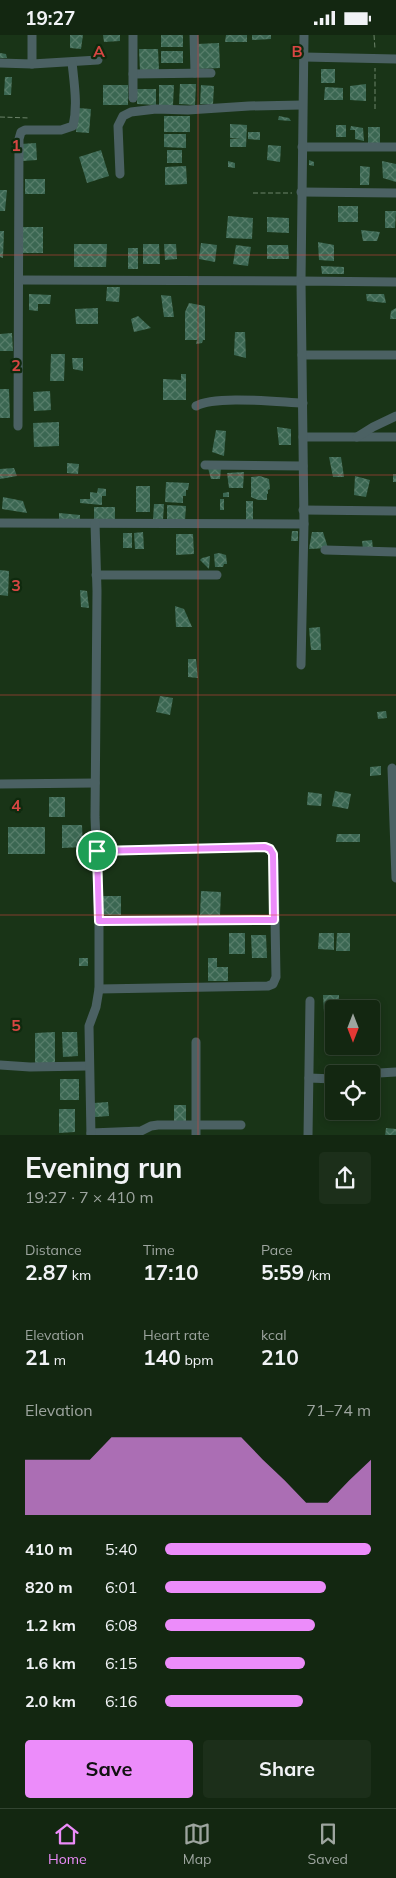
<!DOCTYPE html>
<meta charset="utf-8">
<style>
body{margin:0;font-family:Mulish,sans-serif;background:#1c2f1a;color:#f1f3f6;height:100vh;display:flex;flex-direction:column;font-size:19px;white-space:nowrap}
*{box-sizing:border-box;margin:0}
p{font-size:16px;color:#9da59f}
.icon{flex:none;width:28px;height:28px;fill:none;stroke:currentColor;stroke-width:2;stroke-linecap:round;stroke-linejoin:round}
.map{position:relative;height:1100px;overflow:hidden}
.details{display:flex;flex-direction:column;background:#132711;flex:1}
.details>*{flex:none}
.needle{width:32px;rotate:180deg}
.fabs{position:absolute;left:325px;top:965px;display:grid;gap:10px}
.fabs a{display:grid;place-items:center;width:55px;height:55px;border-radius:5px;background:#132711;box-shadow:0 2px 8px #0003,0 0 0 1px #324431;font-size:25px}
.pin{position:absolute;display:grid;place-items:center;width:42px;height:42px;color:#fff;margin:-21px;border:2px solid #fff;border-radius:50%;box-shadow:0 1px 5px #0007}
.round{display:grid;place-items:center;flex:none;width:52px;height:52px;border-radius:5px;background:#1c2f1a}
.overview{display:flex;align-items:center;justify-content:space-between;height:85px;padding:0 25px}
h1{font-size:28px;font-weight:700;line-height:38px}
.stats{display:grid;grid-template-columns:repeat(3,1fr);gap:8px;height:85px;padding:5px 25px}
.stats div{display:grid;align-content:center}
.stats b{font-size:21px;font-weight:700}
.stats small{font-size:14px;font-weight:400}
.stats p{font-size:14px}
.chart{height:140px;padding:10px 25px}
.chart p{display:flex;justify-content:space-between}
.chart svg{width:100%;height:90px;margin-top:5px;fill:#ec8cfa;opacity:.7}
.button{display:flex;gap:10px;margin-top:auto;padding:10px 25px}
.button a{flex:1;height:58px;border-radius:5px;background:#ec8cfa;color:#111;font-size:20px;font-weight:700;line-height:58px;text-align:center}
.button a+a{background:#1c2f1a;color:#f1f3f6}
ul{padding:0 25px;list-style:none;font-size:16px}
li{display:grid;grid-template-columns:80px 60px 1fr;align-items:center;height:38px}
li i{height:12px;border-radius:6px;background:#ec8cfa}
.status{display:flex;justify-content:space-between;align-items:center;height:35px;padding:0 25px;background:#132711;direction:ltr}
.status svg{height:14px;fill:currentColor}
.menu{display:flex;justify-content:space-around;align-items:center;height:70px;border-top:1px solid #324431;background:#132711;font-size:14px;color:#9da59f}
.menu a{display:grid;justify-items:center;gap:2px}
.menu .on{color:#ec8cfa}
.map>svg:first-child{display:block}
.building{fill:url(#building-cross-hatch)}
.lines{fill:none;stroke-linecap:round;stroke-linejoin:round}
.path{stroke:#6c836a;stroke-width:1;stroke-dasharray:5 2.5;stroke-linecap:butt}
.street{stroke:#4b6163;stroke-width:9}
.route-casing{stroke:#fff;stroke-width:10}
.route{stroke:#ec8cfa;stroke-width:6}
.grid{fill:none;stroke:#d74643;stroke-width:1;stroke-opacity:0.55}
.grid-label{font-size:16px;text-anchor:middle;font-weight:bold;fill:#d74643;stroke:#0f2a0e;stroke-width:4.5;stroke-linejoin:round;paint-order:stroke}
</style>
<div class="status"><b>19:27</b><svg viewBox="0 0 49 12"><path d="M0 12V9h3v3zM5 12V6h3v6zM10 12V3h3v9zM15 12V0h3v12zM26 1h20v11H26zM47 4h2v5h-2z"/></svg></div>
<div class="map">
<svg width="396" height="1101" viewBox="0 0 396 1101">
<defs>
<pattern id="building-cross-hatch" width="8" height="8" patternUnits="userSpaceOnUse" patternTransform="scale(1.25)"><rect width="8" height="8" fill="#3b6752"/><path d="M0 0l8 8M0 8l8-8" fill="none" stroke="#577d6a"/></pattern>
</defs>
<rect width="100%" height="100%" fill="#193417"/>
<!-- building -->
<g class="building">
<polygon points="70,0 83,0 81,14 70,13"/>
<polygon points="103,0 120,0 120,6 104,7"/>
<rect x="161" y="0" width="22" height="12"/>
<polygon points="226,0 247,0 247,7 225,7"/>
<polygon points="252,0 271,0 271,4 252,5"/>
<polygon points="219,8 220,33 198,34 197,9"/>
<polygon points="139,14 158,14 159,35 140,36"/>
<rect x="161" y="16" width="22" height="12"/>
<polygon points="0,18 6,19 7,23 0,23"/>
<rect x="321" y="34" width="14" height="14"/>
<polygon points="5,42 12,42 11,60 4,60"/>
<polygon points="180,49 196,49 195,70 179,69"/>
<polygon points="366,49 366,66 350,65 350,51"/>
<rect x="103" y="50" width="25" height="20"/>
<polygon points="159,50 174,50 173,70 159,70"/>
<polygon points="201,50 214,51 213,69 200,69"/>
<polygon points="325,52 343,53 343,65 324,65"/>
<polygon points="137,54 156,54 156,70 137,69"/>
<polygon points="78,73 91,74 89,98 76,97"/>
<rect x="164" y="81" width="26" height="16"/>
<polygon points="279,81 289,83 291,86 278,85"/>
<polygon points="230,89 247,90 246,112 230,112 230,104 241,103 230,103"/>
<rect x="336" y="90" width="10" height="12"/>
<polygon points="351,91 363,93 364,106 355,104 355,95 350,95"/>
<rect x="368" y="92" width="12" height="19"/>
<polygon points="248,97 260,97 260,105 248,104"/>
<polygon points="164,99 186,99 186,113 164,112"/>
<polygon points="36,108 37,125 22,126 21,109"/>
<polygon points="268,110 281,111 280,127 267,125"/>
<polygon points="101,115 109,141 87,148 79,122"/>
<rect x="167" y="115" width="15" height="13"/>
<polygon points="309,125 314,127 314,131 309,130"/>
<polygon points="228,126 235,128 235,133 228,132"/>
<polygon points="382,126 396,129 396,147 383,143"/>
<polygon points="186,131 187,149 165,150 165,132"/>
<polygon points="360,131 370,132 369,150 360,150"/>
<rect x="25" y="144" width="20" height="15"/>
<polygon points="0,155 7,155 5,176 0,176"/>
<rect x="338" y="171" width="20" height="16"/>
<polygon points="385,176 396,176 395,193 385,193"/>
<polygon points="228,181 253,183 252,204 226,203"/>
<polygon points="267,182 289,183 289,198 267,197"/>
<rect x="22" y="192" width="21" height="26"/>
<polygon points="361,195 380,197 377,206 363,206"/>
<polygon points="0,196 4,196 3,223 0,222"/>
<polygon points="318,207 334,210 334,226 319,225"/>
<polygon points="201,208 217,210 215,227 199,224"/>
<polygon points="74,209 107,209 106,232 74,232"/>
<polygon points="143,209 159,209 160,229 143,229"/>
<polygon points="164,209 176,209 177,224 165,225"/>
<polygon points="236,210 251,212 248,231 233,229"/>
<polygon points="267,210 288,210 289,224 267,224"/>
<rect x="128" y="213" width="10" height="21"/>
<polygon points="321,231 344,232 344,239 322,239"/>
<polygon points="107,252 120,252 119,267 106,266"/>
<polygon points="29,259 51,260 50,269 38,269 38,276 29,275"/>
<polygon points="366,259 384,259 386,268 367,266"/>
<polygon points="161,260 171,261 174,282 164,282"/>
<polygon points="189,268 205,271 205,305 203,305 202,308 196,309 197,305 185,305 185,277"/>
<polygon points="98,273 98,289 76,289 75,274"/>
<polygon points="396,273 396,284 390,284 391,276"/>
<polygon points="138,281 151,293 134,297 131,284"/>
<polygon points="235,297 245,297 246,323 234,320"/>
<polygon points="12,298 13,316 0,316 0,299"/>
<polygon points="51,319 65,319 64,346 50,346"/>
<polygon points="72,323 83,323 83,336 73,334"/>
<polygon points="181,339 186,339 186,365 163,365 163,344 181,345"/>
<polygon points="0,354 9,354 10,383 0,383"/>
<polygon points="50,356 51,375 34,376 33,357"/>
<polygon points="59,387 59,411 34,412 33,388"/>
<polygon points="277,392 291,394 291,410 279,410"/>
<polygon points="216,395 226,396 224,421 212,417"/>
<polygon points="329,422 341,422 344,442 333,442"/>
<polygon points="67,428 79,429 78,439 67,438"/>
<polygon points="14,433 17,441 0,444 0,434"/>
<polygon points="208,433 221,433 220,444 211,444"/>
<polygon points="244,437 243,453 229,453 227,438"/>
<rect x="393" y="439" width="3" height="8"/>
<polygon points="260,441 269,444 270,454 268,455 268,459 267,459 267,465 258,465 251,462 251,442"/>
<polygon points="355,441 370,445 366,462 354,460"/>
<polygon points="166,447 189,448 188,455 186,455 186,461 183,461 183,468 165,467"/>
<rect x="136" y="451" width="14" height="26"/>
<polygon points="98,453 106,454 106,461 102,461 102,470 80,468 80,464 90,464 90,457 97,458"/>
<polygon points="229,457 229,462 223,462 223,458"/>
<polygon points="3,462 23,466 27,478 2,474"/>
<rect x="220" y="464" width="4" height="11"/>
<rect x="246" y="466" width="7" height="19"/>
<polygon points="154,469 164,469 163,485 153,485"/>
<polygon points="167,470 186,471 185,486 167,485"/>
<rect x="94" y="472" width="21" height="14"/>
<polygon points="59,478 80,480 80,486 59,485"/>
<polygon points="292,496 298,496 298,506 291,506"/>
<polygon points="143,497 144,514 135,514 134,498"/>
<polygon points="312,497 323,497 328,513 309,514"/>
<rect x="123" y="498" width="9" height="15"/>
<polygon points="176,499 193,499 194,519 176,520"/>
<polygon points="372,505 373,513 363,514 362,506"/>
<polygon points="219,518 226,520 227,529 224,529 223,532 215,532 214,519"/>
<polygon points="210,521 209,534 200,525 202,523"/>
<polygon points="0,535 9,536 8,561 0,560"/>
<polygon points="80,555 87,556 89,573 81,572"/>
<polygon points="175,571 184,574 192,592 176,592"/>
<polygon points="320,592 321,615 311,615 309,593"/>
<polygon points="188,624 196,624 198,643 188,642"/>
<polygon points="160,661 173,663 170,680 156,677"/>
<polygon points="386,676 387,683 378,684 377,677"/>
<polygon points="381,731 381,740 370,741 370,732"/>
<polygon points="335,756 351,759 348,774 332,771"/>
<polygon points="308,757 322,759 321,771 307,770"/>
<rect x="49" y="762" width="16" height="20"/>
<polygon points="62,790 82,790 83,812 62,813"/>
<rect x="8" y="792" width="37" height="27"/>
<polygon points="337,799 360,799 360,807 336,807"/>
<polygon points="201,856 221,857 220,880 200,880"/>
<rect x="103" y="861" width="18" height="19"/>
<rect x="229" y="898" width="16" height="21"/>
<polygon points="319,898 334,898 334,915 318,914"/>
<polygon points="337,898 350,898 350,916 336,916"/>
<polygon points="251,900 266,900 267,923 252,923"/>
<rect x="79" y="923" width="9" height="8"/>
<polygon points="208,923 217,923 217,932 228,932 228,946 208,946"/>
<polygon points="323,960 339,960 339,974 334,974 334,977 324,977"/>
<polygon points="55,997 55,1029 35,1029 35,998"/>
<polygon points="62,997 77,997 78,1021 63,1022"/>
<rect x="60" y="1044" width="19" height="21"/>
<polygon points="108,1067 109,1081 95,1082 94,1068"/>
<rect x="174" y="1070" width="12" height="16"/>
<polygon points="59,1074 75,1074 75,1097 59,1098"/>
<polygon points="386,1093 396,1094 396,1101 385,1101"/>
</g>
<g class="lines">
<!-- path -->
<g class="path">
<polyline points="374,0 375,14"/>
<polyline points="375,74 375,33"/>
<polyline points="0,82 30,83"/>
<polyline points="253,158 292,158"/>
</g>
<!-- street -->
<g class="street">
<polyline points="32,0 32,29"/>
<polyline points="194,0 195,38"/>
<polyline points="304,22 396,24"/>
<polyline points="0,28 32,29 98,25"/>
<polyline points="133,39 211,38"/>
<polyline points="133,63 133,0"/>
<polyline points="302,112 396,112"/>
<polyline points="120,139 118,91 123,81 131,77 156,74 188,75 249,71 302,70"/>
<polyline points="301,157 396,158"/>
<polyline points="19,245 301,246 304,0"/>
<polyline points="302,320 396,320"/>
<path d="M196 371C215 360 278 367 303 368"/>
<path d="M18 391 19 104 21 97 25 95H61L73 91C78 70 74 48 72 27"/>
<polyline points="303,402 396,402"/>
<polyline points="357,402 373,392 396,381"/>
<polyline points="205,430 303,431"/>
<polyline points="303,475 396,476"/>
<polyline points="0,488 304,489"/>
<polyline points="325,515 396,517"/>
<polyline points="96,540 217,540"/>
<polyline points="301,630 304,489 301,246 396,247"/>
<polyline points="392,733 396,843"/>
<polyline points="0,749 95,748"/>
<path d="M97 816 265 812C272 815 273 819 274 826L276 942 273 949 268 951 99 954"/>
<polyline points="99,886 275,885"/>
<polyline points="196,1007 196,1101"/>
<polyline points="0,1030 30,1032 88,1031"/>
<polyline points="362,1039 396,1037"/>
<polyline points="309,1043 334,1044"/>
<polyline points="91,1098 141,1096 151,1091 158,1090 241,1090"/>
<polyline points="91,1101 89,991 96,972 99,954 99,886 95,782 97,556 95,488"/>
<polyline points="308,1101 310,966"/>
</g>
</g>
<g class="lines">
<!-- route casing -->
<g class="route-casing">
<polygon id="route" points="265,812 270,814 273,819 274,885 99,886 97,816"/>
</g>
<!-- route -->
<use href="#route" class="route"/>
</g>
<!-- grid -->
<path class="grid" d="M198 0V1101M0 220H396M0 440H396M0 660H396M0 880H396"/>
<g class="grid-label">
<text x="99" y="22">A</text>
<text x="297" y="22">B</text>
<text x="16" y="116">1</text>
<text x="16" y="336">2</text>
<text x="16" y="556">3</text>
<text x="16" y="776">4</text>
<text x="16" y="996">5</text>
</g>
</svg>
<div class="fabs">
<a><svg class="needle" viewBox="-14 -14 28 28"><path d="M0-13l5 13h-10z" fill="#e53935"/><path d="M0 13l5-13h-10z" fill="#9da59f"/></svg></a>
<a><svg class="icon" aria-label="locate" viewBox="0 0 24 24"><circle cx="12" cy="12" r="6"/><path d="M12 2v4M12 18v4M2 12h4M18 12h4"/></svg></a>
</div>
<div class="pin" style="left:97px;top:816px;background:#1e9e55"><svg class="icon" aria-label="arrive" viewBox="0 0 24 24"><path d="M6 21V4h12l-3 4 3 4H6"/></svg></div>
</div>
<section class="details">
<div class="overview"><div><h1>Evening run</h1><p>19:27 · 7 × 410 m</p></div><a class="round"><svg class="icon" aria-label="share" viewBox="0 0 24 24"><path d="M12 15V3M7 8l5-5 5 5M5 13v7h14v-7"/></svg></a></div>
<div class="stats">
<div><p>Distance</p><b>2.87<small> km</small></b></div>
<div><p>Time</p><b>17:10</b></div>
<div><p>Pace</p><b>5:59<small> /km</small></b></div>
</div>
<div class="stats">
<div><p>Elevation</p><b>21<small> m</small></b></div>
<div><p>Heart rate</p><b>140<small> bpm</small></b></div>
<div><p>kcal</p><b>210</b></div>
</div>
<div class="chart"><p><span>Elevation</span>71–74 m</p>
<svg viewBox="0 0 160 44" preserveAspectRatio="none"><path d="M0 44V17L10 17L20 17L30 17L40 6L50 6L60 6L70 6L80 6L90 6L100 6L110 17L120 27L130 38L140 38L150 27L160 17V44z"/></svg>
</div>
<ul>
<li><b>410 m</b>5:40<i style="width:100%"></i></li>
<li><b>820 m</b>6:01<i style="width:78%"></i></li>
<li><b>1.2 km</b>6:08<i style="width:73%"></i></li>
<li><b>1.6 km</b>6:15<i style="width:68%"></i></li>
<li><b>2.0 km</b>6:16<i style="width:67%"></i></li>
</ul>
<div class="button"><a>Save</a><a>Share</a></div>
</section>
<nav class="menu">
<a class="on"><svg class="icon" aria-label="home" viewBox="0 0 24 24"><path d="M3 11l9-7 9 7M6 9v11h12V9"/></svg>Home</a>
<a><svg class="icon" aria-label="map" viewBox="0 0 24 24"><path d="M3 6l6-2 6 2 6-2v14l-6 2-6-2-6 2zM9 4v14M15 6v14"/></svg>Map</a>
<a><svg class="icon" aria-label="saved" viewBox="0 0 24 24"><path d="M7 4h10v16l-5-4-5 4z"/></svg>Saved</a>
</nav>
